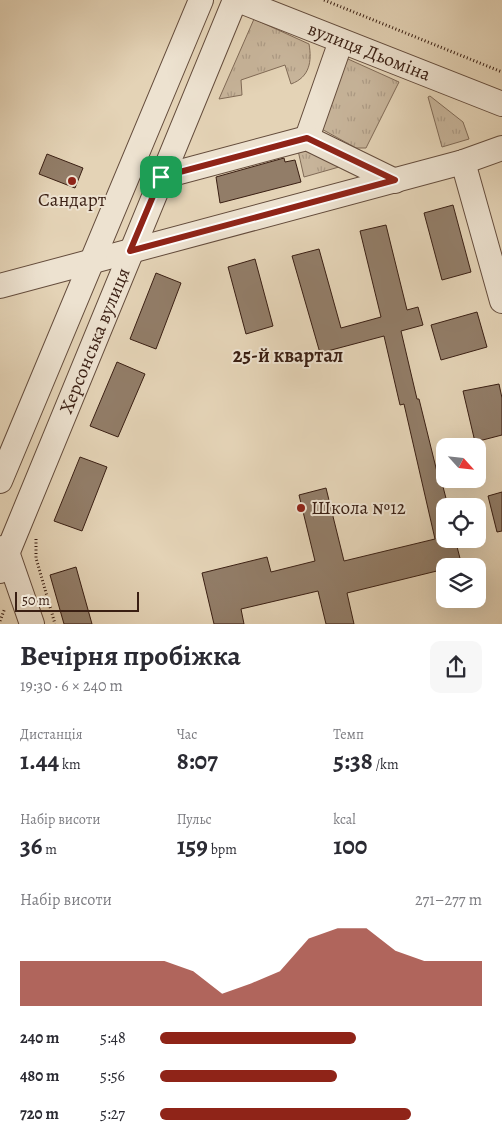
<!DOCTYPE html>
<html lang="uk">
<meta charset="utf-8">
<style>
body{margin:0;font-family:Alegreya,serif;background:#f7f7f7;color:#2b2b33;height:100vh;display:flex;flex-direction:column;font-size:19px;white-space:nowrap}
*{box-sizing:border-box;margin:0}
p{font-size:16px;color:#7c7c81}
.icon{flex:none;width:28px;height:28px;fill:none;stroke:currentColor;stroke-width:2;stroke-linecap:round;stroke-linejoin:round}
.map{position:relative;height:624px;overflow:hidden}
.drawer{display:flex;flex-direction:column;background:#fff;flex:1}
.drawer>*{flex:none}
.needle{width:32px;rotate:117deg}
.tools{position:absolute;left:436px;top:438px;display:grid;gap:10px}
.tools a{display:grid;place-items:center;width:50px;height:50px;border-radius:10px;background:#fff;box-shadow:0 5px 20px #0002;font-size:25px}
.scale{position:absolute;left:15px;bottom:12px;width:124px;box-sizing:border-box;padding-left:5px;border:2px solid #3a1f13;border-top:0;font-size:14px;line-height:18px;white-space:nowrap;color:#3a1f13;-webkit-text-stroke:4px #ede2d0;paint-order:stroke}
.pin{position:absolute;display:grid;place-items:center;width:42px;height:42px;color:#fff;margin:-21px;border-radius:10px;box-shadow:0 2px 8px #0006}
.round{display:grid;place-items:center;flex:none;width:52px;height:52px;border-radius:10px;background:#f7f7f7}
.head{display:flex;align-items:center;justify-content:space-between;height:85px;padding:0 20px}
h1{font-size:28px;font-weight:600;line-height:38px}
.stats{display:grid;grid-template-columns:repeat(3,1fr);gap:8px;height:85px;padding:5px 20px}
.stats div{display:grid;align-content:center}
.stats b{font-size:25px;font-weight:600}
.stats small{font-size:14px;font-weight:400}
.stats p{font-size:14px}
.chart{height:140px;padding:10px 20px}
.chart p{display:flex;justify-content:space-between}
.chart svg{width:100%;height:90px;margin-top:5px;fill:#8f2418;opacity:.7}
ul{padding:0 20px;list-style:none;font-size:16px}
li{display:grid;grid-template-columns:80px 60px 1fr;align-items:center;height:38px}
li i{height:12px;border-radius:6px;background:#8f2418}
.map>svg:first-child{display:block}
.grass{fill:url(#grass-tufts);stroke:#806a56}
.building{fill:#927d68;stroke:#3a1f13}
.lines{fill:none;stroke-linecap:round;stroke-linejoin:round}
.minor-casing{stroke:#644c3c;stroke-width:26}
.path{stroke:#3a1f13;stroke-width:3;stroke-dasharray:1 2.5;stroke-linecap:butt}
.minor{stroke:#ede2d0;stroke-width:24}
.route-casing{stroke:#fff;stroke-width:10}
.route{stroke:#8f2418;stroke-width:6}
.poi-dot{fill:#8f2418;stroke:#ede2d0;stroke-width:2}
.labels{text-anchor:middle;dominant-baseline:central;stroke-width:4;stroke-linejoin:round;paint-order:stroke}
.street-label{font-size:19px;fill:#3a1f13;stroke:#ede2d0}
.poi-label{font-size:19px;fill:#3a1f13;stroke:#ede2d0}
.neighbourhood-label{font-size:20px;font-weight:bold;fill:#3a1f13;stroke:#ede2d0}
</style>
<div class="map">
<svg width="502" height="624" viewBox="0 0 502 624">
<defs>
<pattern id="grass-tufts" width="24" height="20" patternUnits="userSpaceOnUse" patternTransform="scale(1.25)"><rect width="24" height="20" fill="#c7b49a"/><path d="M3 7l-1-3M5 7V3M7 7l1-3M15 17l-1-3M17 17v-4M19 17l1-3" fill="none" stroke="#ac9a84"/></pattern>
</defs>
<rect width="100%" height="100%" fill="#e4d3b6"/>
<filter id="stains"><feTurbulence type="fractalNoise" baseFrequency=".004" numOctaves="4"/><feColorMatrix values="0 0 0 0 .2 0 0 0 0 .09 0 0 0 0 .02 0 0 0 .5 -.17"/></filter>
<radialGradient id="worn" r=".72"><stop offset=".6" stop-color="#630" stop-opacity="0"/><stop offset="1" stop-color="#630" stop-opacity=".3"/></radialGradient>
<!-- grass -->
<g class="grass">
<path d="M254 19 309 44C312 61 310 77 291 84L285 65 241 80 242 95 219 99Z"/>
<polygon points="348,59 399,82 366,148 356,148 318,127 339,61"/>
<polygon points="430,96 463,122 469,139 442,147 428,97"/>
<polygon points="297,146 346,165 304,177"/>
</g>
<!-- building -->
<g class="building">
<polygon points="47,154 83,168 75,188 39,174"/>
<polygon points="284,158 285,162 295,160 301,182 220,203 216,177"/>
<polygon points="453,205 471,272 442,280 424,213"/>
<polygon points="386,225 407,310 418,307 423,325 401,331 417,399 419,399 439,480 441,479 448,506 445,506 445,539 455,539 462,566 445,566 445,569 347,593 354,624 326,624 318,591 241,609 244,624 214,624 202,573 267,557 271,572 315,561 299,495 326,488 344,561 435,539 404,404 400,405 384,336 320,353 292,256 319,249 341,328 381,317 360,231"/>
<polygon points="255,259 273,326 246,334 228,267"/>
<polygon points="156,273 181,283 156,349 130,339"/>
<polygon points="477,312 487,347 441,360 431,325"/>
<polygon points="117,362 145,374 118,437 90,426"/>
<polygon points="499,384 502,398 502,435 475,442 463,391"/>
<polygon points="80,457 107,467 82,531 54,521"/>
<polygon points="502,492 502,531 497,532 488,496"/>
<polygon points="76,567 92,624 64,624 50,575"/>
</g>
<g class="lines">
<!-- minor casing -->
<g class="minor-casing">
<g id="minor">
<path id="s1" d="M238 0 502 104"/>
<polyline points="307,138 341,41"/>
<polyline points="463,162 502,301"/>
<polyline points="161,177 307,138 395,181"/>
<polyline points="0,286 463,162 502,148"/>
<polyline points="0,481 201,0"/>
<polyline points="3,548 7,552 32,624"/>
<path id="s2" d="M0 571 235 0"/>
</g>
</g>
<!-- path -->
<g class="path">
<polyline points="324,0 502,72"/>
<polyline points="36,539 36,558 55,624"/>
<polyline points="0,621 5,608"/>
</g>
<!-- minor -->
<use href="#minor" class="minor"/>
</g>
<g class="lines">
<!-- route casing -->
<g class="route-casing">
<polygon id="route" points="307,138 395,180 130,251 161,177"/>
</g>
<!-- route -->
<use href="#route" class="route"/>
</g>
<!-- markers -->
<g class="poi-dot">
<circle cx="72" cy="181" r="5"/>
<circle cx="301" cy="508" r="5"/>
</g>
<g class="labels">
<!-- street labels -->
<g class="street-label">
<text stroke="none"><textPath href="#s1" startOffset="141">вулиця Дьоміна</textPath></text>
<text stroke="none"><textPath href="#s2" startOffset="249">Херсонська вулиця</textPath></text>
</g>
<!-- poi labels -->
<g class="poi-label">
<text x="72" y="200">Сандарт</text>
<text x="311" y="508" text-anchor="start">Школа №12</text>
</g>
<!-- neighbourhood labels -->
<g class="neighbourhood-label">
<text x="288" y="355">25-й квартал</text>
</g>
</g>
<rect width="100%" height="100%" filter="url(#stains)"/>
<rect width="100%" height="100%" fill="url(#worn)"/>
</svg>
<div class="tools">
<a><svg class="needle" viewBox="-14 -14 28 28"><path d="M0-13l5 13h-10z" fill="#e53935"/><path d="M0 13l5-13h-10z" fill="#7c7c81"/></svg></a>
<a><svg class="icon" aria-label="locate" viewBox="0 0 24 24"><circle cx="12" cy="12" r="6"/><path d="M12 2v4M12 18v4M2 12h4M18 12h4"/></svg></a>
<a><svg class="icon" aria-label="layers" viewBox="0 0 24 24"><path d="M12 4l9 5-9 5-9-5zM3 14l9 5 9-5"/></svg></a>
</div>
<div class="scale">50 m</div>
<div class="pin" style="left:161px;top:177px;background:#1e9e55"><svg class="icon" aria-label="arrive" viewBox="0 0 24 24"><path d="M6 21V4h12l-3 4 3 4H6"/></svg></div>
</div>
<section class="drawer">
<div class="head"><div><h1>Вечірня пробіжка</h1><p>19:30 · 6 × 240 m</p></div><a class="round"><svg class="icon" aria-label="share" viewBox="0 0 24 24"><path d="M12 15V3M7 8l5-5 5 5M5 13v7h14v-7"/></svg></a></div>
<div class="stats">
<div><p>Дистанція</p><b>1.44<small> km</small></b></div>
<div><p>Час</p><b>8:07</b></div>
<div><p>Темп</p><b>5:38<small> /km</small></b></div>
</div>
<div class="stats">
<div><p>Набір висоти</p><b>36<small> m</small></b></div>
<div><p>Пульс</p><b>159<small> bpm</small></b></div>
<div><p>kcal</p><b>100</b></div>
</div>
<div class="chart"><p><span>Набір висоти</span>271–277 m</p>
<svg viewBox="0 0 160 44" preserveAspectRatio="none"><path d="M0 44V22L10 22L20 22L30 22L40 22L50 22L60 27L70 38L80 33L90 27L100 11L110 6L120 6L130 17L140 22L150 22L160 22V44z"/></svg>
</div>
<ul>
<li><b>240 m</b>5:48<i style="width:61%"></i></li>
<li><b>480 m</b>5:56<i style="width:55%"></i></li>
<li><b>720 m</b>5:27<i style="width:78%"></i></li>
</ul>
</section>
